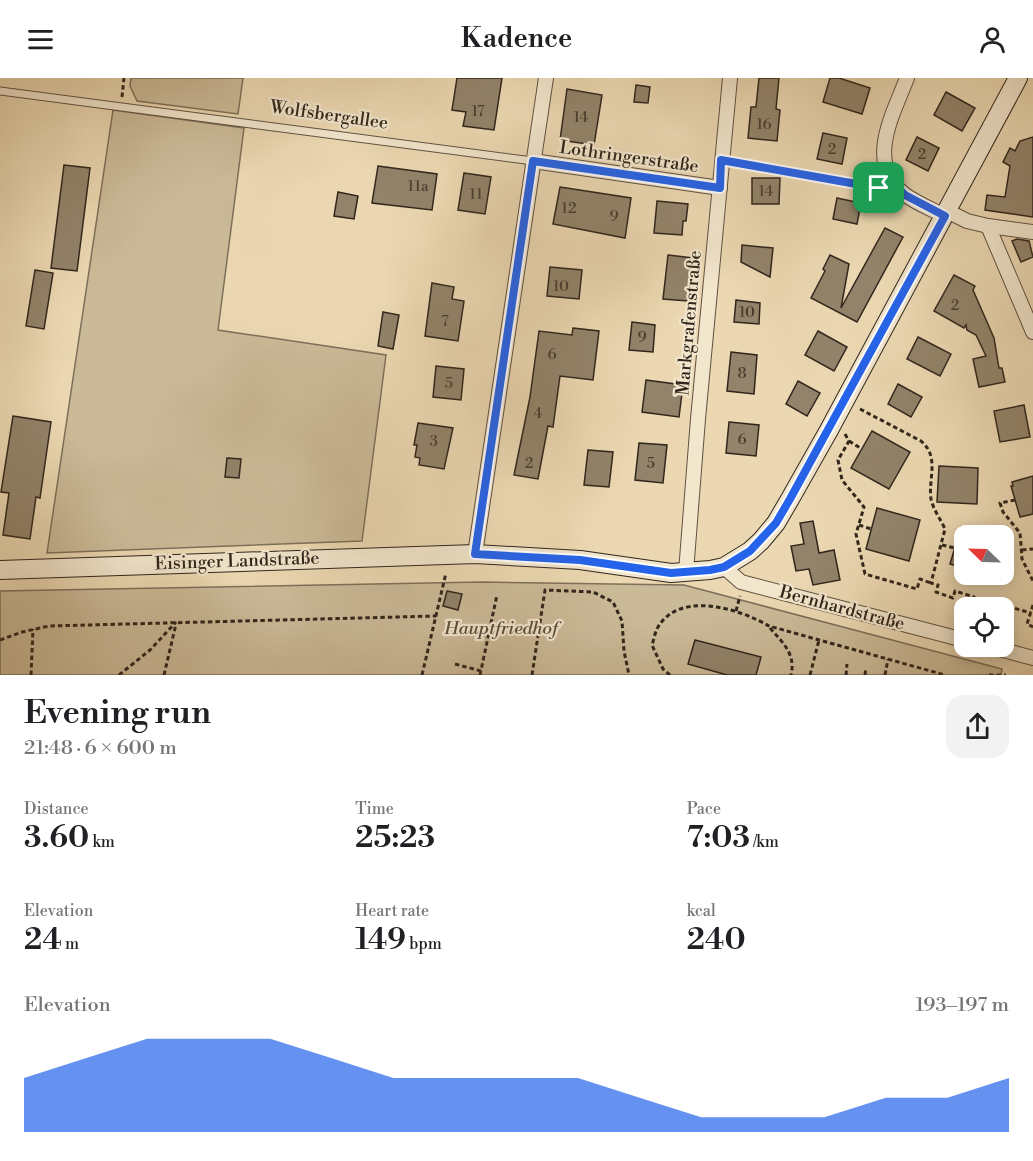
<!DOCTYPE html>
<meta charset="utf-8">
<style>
body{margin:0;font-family:"Libre Bodoni",serif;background:#f2f2f2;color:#202124;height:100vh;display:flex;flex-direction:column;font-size:22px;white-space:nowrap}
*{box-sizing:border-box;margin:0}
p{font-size:20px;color:#757577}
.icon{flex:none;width:33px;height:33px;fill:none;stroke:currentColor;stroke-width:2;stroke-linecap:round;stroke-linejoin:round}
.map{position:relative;height:597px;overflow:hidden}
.side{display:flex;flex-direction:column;background:#fff;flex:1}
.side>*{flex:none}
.needle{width:39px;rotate:293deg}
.controls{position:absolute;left:954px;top:447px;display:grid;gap:12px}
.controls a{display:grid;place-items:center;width:60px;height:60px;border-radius:12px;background:#fff;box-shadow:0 3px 15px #0003;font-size:30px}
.pin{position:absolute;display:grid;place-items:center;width:51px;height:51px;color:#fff;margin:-26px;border-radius:12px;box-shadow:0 3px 9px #0006}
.round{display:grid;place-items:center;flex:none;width:63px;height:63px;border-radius:18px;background:#f2f2f2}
.headline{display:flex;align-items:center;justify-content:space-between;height:102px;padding:0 24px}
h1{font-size:33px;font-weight:600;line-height:45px}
.stats{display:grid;grid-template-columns:repeat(3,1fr);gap:9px;height:102px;padding:6px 24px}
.stats div{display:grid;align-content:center}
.stats b{font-size:30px;font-weight:600}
.stats small{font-size:16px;font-weight:400}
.stats p{font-size:16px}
.chart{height:168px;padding:12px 24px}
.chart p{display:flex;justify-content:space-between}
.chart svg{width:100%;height:108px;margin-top:6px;fill:#2563eb;opacity:.7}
header{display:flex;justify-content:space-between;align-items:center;height:78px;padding:0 24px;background:#fff;font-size:27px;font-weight:600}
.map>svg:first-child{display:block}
.green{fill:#cbba98;stroke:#7e705a;stroke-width:1.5}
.building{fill:#92836a;stroke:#31261c;stroke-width:1.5}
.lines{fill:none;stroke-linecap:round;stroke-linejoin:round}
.lane-casing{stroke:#605242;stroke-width:9}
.street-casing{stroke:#605242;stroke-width:16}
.secondary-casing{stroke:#31261c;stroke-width:20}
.path{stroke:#31261c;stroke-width:3;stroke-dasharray:4.5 3;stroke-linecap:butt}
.lane{stroke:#f2e6cd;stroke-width:7}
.street{stroke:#f2e6cd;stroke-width:14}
.secondary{stroke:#f2e6cd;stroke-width:18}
.route-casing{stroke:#fff;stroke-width:12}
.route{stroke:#2563eb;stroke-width:8}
.labels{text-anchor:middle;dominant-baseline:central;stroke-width:4.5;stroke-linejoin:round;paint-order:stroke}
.number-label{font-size:15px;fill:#493d30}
.street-label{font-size:18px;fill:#31261c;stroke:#f2e6cd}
.park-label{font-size:18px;font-style:italic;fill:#584b3b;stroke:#f2e6cd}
</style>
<header><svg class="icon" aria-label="menu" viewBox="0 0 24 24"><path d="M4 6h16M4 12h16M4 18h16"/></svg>Kadence<svg class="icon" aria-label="person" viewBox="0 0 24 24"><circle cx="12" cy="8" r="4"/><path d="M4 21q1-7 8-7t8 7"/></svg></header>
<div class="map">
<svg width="1033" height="597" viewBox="0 0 1033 597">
<rect width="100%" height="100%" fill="#ebd8b2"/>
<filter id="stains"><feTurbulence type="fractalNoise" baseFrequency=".00333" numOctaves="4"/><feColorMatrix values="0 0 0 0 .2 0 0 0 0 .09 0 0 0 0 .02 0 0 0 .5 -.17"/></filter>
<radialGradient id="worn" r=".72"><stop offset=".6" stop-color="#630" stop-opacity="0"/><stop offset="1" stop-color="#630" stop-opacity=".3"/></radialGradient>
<!-- green -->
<g class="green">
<polygon points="131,0 243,0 238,36 137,23 130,8"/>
<polygon points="113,32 244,50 218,252 386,277 362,463 47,475"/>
<polygon points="482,504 684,507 1002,591 1001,597 0,597 0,513"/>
</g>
<!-- building -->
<g class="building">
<polygon points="457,0 502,0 494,52 463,48 466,34 452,32"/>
<polygon points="759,0 779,0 776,31 780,32 777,63 748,60 751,29 756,29"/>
<polygon points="830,0 839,0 870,10 862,36 823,24"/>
<polygon points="636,7 650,9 648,25 634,24"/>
<polygon points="567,11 602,17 594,67 560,62"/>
<polygon points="946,14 975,30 962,53 934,37"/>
<polygon points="823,55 847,60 842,86 817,81"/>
<polygon points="917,59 939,70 928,93 906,82"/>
<polygon points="1033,59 1033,139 985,132 987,117 1005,119 1010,88 1003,84 1010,70 1015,73 1020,63"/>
<polygon points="64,87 90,90 77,193 51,190"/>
<polygon points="378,88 437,96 432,132 372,125"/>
<polygon points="464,95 491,99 485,136 458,132"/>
<polygon points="752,100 780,100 779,126 752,126"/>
<polygon points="560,109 631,120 625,160 553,146"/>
<polygon points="338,114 358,118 354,141 334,138"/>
<polygon points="837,120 861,125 857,146 833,141"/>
<polygon points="657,123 688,126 686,143 683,143 682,157 654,155"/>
<polygon points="885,150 903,159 857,244 811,220 825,193 823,191 830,177 849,186 841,230"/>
<polygon points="1017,161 1029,163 1033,179 1021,184 1012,163"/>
<polygon points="742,167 773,170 770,199 741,184"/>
<polygon points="668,177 693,180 688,223 663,221"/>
<polygon points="550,189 582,192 579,221 547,218"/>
<polygon points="35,192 53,195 44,251 26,248"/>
<polygon points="954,197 975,208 973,212 994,260 999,290 1002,290 1005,304 979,309 973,281 986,278 976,257 967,252 966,247 964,250 934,233"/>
<polygon points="432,205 454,209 452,221 464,223 458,263 425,258"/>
<polygon points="736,222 760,225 759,246 734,244"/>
<polygon points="383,234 399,237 393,271 378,268"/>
<polygon points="632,244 655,247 653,274 629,272"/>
<polygon points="573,250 599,253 593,302 560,298 553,349 548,348 538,401 514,397 530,319 539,253 572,257"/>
<polygon points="818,253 847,269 834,293 805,277"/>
<polygon points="918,259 951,276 940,298 907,281"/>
<polygon points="731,274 757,277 754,316 727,313"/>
<polygon points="436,288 464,291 461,322 433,319"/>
<polygon points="646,302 683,307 679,339 642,334"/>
<polygon points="798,303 820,315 807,338 786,326"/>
<polygon points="898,306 922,319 911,339 888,326"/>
<polygon points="1024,327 1030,359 1000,364 994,333"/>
<polygon points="13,338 51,344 40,420 36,419 30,461 3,457 9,415 1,414"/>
<polygon points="729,344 759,347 756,378 726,375"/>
<polygon points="418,345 453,350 444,391 419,387 420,380 415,379 417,367 414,367"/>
<polygon points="872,353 910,374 889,411 851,390"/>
<polygon points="639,365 667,367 663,405 635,402"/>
<polygon points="588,372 613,374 609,409 584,407"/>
<polygon points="227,380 241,381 239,400 225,399"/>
<polygon points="939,388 978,390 977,426 937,424"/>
<polygon points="1033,398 1033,436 1020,439 1011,408 1013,408 1012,404"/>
<polygon points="877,430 920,442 909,483 866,471"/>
<polygon points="813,443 819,475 834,472 840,502 813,507 809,491 796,493 791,468 804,466 800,445"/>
<polygon points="961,449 964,449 964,490 950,486"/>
<polygon points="447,513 462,516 458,532 443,528"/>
<polygon points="695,562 761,579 756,597 727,597 688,586"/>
</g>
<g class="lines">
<!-- lane casing -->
<g class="lane-casing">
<polyline id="lane" points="0,13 533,83"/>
</g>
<!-- street casing -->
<g class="street-casing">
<g id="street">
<path d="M907 0C893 37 865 84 904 116 916 125 931 131 945 138"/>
<polyline points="533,83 720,110"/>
<polyline points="947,133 967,143 988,148 1033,254"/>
<polyline points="988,148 1033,154"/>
<polyline points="475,476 546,0"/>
<polyline points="724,489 741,504 964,562"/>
<polyline points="686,494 698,341 730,0"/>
<polyline points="988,568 1033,580"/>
</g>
</g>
<!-- secondary casing -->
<g class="secondary-casing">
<polyline id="secondary" points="0,492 475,476 580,482 671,495 710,492 724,489 750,473 761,463 776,445 790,421 829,352 1018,0"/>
</g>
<!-- path -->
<g class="path">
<polyline points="122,19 124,0"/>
<polyline points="738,85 879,110"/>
<path d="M860 331 921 363C940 379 928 400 931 421 933 431 941 442 945 451L931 505 938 507 936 514 953 520 955 513 974 519 973 522 994 530"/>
<polyline points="845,356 849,363 838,382 842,402 864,429 856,456 865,496 917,511 920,501 931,505"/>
<polyline points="849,363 862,371"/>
<polyline points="1015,422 1000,425 1003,434 1020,455 1022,481 1033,503"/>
<polyline points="859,447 871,451"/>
<polyline points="942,467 955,470"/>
<polyline points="1022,472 1033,471"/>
<polyline points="1033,527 1027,546 1033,549"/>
<polyline points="1004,532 1008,534 1010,529 1031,535"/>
<polyline points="736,533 740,518"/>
<path d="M770 550C783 565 796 576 791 597"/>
<polyline points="0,562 22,554 49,548 436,538"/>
<polyline points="455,586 481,593"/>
<polyline points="31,597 33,551"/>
<polyline points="119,597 150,572 176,544"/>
<polyline points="164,597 176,546"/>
<polyline points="422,597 446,495"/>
<polyline points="480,597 497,517"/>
<polyline points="532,597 545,512 593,514 613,524 622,543 624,573 629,597"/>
<path d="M670 597 663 591 652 567C654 561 655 554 658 549 680 512 740 531 769 548L945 597"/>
<polyline points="810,597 819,562"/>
<polyline points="846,597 847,586"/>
<polyline points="865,597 866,590"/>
<polyline points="885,597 888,581"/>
<polyline points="989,597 1006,597"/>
</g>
<!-- lane -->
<use href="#lane" class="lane"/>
<!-- street -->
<use href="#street" class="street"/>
<!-- secondary -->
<use href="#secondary" class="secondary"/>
</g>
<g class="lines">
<!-- route casing -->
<g class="route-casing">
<polygon id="route" points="721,82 879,110 893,105 905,117 945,138 790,421 776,445 750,473 724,489 710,492 671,495 580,482 475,476 533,83 720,110"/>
</g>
<!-- route -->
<use href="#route" class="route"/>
</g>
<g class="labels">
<!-- number labels -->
<g class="number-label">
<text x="478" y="33">17</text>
<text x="581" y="39">14</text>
<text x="764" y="46">16</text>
<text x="832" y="71">2</text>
<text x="922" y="76">2</text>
<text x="418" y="108">11a</text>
<text x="766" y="113">14</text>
<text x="476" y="116">11</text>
<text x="569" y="130">12</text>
<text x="614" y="138">9</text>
<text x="561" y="208">10</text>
<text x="955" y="227">2</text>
<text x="747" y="234">10</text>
<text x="445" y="243">7</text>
<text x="642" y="259">9</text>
<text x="552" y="276">6</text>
<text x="742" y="295">8</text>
<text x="449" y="305">5</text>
<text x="538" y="335">4</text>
<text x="742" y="361">6</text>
<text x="434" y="363">3</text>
<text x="529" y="385">2</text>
<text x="651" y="385">5</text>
</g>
<!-- street labels -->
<g class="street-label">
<text transform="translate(329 37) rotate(8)">Wolfsbergallee</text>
<text transform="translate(629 79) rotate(8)">Lothringerstraße</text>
<text transform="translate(689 245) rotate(-85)">Markgrafenstraße</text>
<text transform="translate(237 483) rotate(-2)">Eisinger Landstraße</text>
<text transform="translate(842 530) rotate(15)">Bernhardstraße</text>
</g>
<!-- park labels -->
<g class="park-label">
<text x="501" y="550">Hauptfriedhof</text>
</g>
</g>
<rect width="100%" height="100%" filter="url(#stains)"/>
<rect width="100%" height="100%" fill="url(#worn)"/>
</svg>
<div class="controls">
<a><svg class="needle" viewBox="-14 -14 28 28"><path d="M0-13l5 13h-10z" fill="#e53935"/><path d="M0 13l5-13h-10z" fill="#757577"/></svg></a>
<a><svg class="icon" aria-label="locate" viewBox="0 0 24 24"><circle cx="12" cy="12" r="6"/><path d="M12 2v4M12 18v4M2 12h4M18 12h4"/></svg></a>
</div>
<div class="pin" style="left:879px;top:110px;background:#1e9e55"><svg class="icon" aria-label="arrive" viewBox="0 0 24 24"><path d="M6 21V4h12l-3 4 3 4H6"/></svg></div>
</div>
<section class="side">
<div class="headline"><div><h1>Evening run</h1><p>21:48 · 6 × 600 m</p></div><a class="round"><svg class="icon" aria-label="share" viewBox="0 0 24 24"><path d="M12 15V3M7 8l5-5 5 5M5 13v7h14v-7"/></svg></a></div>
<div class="stats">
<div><p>Distance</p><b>3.60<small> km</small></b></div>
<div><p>Time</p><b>25:23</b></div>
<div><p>Pace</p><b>7:03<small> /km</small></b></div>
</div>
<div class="stats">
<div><p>Elevation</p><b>24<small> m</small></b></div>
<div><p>Heart rate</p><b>149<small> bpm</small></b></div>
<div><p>kcal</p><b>240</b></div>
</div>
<div class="chart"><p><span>Elevation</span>193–197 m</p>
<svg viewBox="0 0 160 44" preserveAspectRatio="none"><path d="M0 44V22L10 14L20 6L30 6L40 6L50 14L60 22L70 22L80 22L90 22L100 30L110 38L120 38L130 38L140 30L150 30L160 22V44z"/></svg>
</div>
</section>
